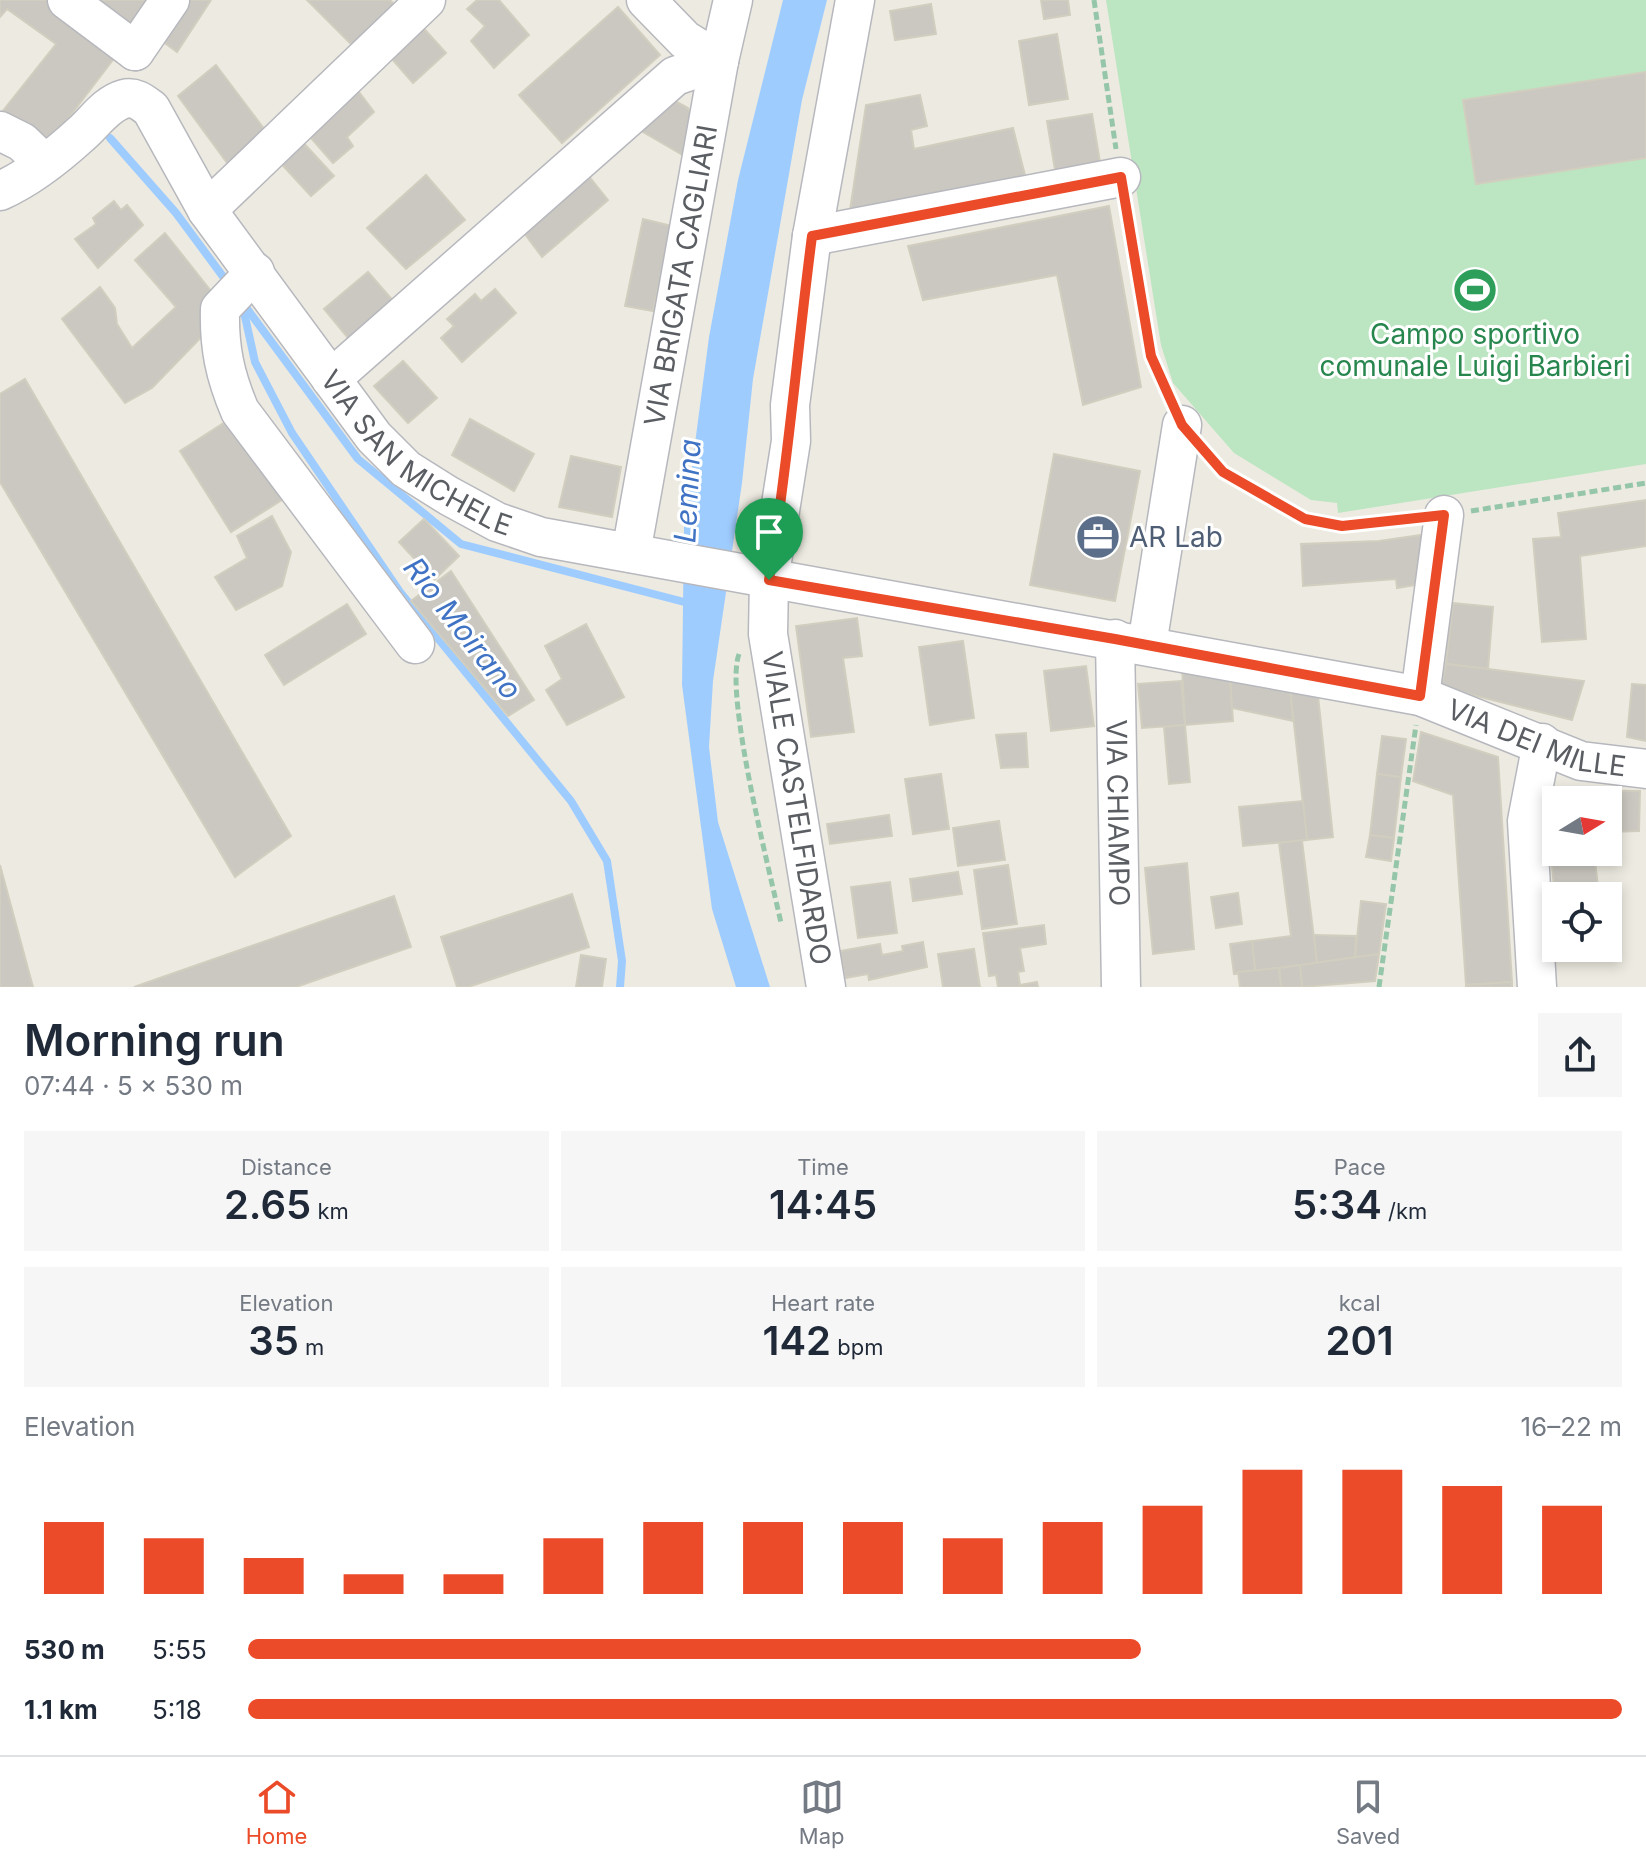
<!DOCTYPE html>
<meta charset="utf-8">
<style>
body{margin:0;font-family:Inter,sans-serif;background:#f6f6f7;color:#1f2937;height:100vh;display:flex;flex-direction:column;font-size:30px;white-space:nowrap}
*{box-sizing:border-box;margin:0}
p{font-size:26px;color:#747a83}
.icon{flex:none;width:44px;height:44px;fill:none;stroke:currentColor;stroke-width:2;stroke-linecap:round;stroke-linejoin:round}
.map{position:relative;height:987px;overflow:hidden}
.panel{display:flex;flex-direction:column;background:#fff;flex:1}
.panel>*{flex:none}
.needle{width:52px;rotate:79deg}
.buttons{position:absolute;left:1542px;top:786px;display:grid;gap:16px}
.buttons a{display:grid;place-items:center;width:80px;height:80px;border-radius:0px;background:#fff;box-shadow:0 4px 12px #0003;font-size:40px}
.pin{position:absolute;display:grid;place-items:center;width:68px;height:68px;color:#fff;margin:-82px -34px;border-radius:50% 50% 50% 0;rotate:-45deg;box-shadow:0 0 8px #0007}
.pin .icon{rotate:45deg}
.round{display:grid;place-items:center;flex:none;width:84px;height:84px;border-radius:0px;background:#f6f6f7}
.overview{display:flex;align-items:center;justify-content:space-between;height:136px;padding:0 24px}
h1{font-size:44px;font-weight:600;line-height:60px}
.metrics{display:grid;grid-template-columns:repeat(3,1fr);gap:12px;height:136px;padding:8px 24px}
.metrics div{display:grid;align-content:center;border-radius:0px;background:#f6f6f7;text-align:center}
.metrics b{font-size:40px;font-weight:600}
.metrics small{font-size:22px;font-weight:400}
.metrics p{font-size:22px}
.chart{height:224px;padding:16px 24px}
.chart p{display:flex;justify-content:space-between}
.chart svg{width:100%;height:144px;margin-top:8px;stroke:#eb4b28;stroke-width:6}
ul{padding:0 24px;list-style:none;font-size:26px}
li{display:grid;grid-template-columns:128px 96px 1fr;align-items:center;height:60px}
li i{height:20px;border-radius:10px;background:#eb4b28}
.dock{display:flex;justify-content:space-around;align-items:center;height:112px;border-top:2px solid #e0e1e3;background:#fff;font-size:22px;color:#747a83}
.dock a{display:grid;justify-items:center;gap:4px}
.dock .active{color:#eb4b28}
.map>svg:first-child{display:block}
.green{fill:#bce5c1}
.water{fill:#9fccff}
.lines{fill:none;stroke-linecap:round;stroke-linejoin:round}
.stream{stroke:#9fccff;stroke-width:8}
.building{fill:#cac8c0;stroke:#d2cebf;stroke-width:2}
.minor-casing{stroke:#b7b8be;stroke-width:41}
.path{stroke:#95c6a9;stroke-width:5;stroke-dasharray:8 4;stroke-linecap:butt}
.minor{stroke:#fff;stroke-width:38}
.route-casing{stroke:#fff;stroke-width:16}
.route{stroke:#eb4b28;stroke-width:10}
.labels{text-anchor:middle;dominant-baseline:central;stroke-width:6;stroke-linejoin:round;paint-order:stroke}
.street-label{font-size:28px;fill:#5a5d62;stroke:#fff}
.leisure-label{font-size:28px;fill:#27864d;stroke:#fff}
.service-label{font-size:28px;fill:#4e5e75;stroke:#fff;text-anchor:start}
.water-label{font-size:30px;font-style:italic;fill:#4073c4;stroke:#fff}
</style>
<div class="map">
<svg width="1646" height="987" viewBox="0 0 1646 987">
<rect width="100%" height="100%" fill="#edebe1"/>
<!-- green -->
<polygon class="green" points="1106,0 1646,0 1646,464 1338,513 1337,503 1311,500 1234,453 1173,383 1161,345"/>
<!-- water -->
<polygon class="water" points="783,0 827,0 802,100 753,379 742,483 713,681 709,747 718,822 770,987 736,987 712,909 682,685 684,527 709,337 738,180"/>
<g class="lines">
<!-- stream -->
<g class="stream">
<polyline points="110,138 176,213 230,286"/>
<polyline points="242,303 255,362 292,433 400,592 571,801 607,861 622,961 620,987"/>
<polyline points="245,306 358,459 461,544 692,604"/>
</g>
</g>
<!-- building -->
<g class="building">
<polygon points="0,0 52,0 119,52 51,141 2,112 56,44 7,9 0,17"/>
<polygon points="85,0 158,0 130,38"/>
<polygon points="179,0 211,0 177,52 154,35"/>
<polygon points="307,0 390,0 396,6 353,46"/>
<polygon points="477,0 499,0 529,35 494,68 471,41 485,26 467,9"/>
<polygon points="1041,0 1068,0 1070,15 1044,19"/>
<polygon points="931,4 936,34 895,40 890,11"/>
<polygon points="618,7 660,55 562,143 519,95"/>
<polygon points="417,21 446,53 413,83 385,51"/>
<polygon points="1057,34 1068,99 1029,105 1019,41"/>
<polygon points="216,65 271,138 233,171 178,96"/>
<polygon points="1646,72 1646,158 1476,184 1463,100"/>
<polygon points="353,84 374,112 347,137 353,146 333,163 304,130"/>
<polygon points="920,95 927,126 911,130 914,149 1013,128 1026,179 850,210 866,105"/>
<polygon points="675,101 688,108 693,121 686,157 636,128"/>
<polygon points="1092,114 1100,162 1055,170 1047,121"/>
<polygon points="298,137 334,176 311,196 275,157"/>
<polygon points="426,175 465,220 406,269 367,228"/>
<polygon points="588,175 608,200 542,257 524,233"/>
<polygon points="114,201 121,210 127,205 143,225 98,268 75,239 96,224 93,218"/>
<polygon points="1109,206 1141,387 1083,405 1057,275 923,300 908,246"/>
<polygon points="643,219 672,226 653,311 625,306"/>
<polygon points="165,233 211,291 211,327 152,388 125,403 62,319 100,287 115,308 117,324 132,348 176,307 135,260"/>
<polygon points="368,272 395,303 353,344 324,309"/>
<polygon points="495,289 516,313 462,362 441,338 454,326 447,319 475,294 481,301"/>
<polygon points="403,361 437,398 408,423 374,386"/>
<polygon points="25,379 291,836 235,877 0,482 0,394"/>
<polygon points="230,419 282,500 231,532 180,451"/>
<polygon points="470,419 534,454 514,491 452,455"/>
<polygon points="1054,454 1140,471 1115,601 1030,585"/>
<polygon points="571,456 621,467 612,517 559,507"/>
<polygon points="1646,500 1646,546 1580,556 1586,639 1542,642 1533,539 1561,537 1558,513"/>
<polygon points="272,516 291,552 282,586 236,610 215,577 247,558 237,536"/>
<polygon points="424,519 459,556 434,580 399,542"/>
<polygon points="1428,534 1422,584 1397,588 1396,579 1303,586 1301,544 1379,541"/>
<polygon points="451,571 534,700 508,716 411,601"/>
<polygon points="1453,603 1493,607 1488,669 1446,664"/>
<polygon points="347,604 366,634 284,685 265,655"/>
<polygon points="857,618 862,656 843,658 854,732 811,737 796,626"/>
<polygon points="586,624 624,697 567,725 546,690 562,679 545,646"/>
<polygon points="963,641 974,718 930,725 919,647"/>
<polygon points="1446,664 1488,669 1584,681 1572,720 1441,687"/>
<polygon points="1086,666 1094,726 1051,731 1044,671"/>
<polygon points="1182,667 1230,677 1233,721 1185,725"/>
<polygon points="1230,677 1290,688 1293,721 1232,708"/>
<polygon points="1181,681 1185,725 1142,728 1138,684"/>
<polygon points="1632,684 1646,685 1646,741 1627,737"/>
<polygon points="1317,686 1333,837 1307,840 1290,688"/>
<polygon points="1185,725 1190,782 1169,784 1164,727"/>
<polygon points="1421,732 1498,757 1512,982 1466,985 1453,795 1413,781"/>
<polygon points="1026,733 1028,767 1001,768 996,735"/>
<polygon points="1382,736 1406,739 1401,777 1377,774"/>
<polygon points="941,774 949,829 913,834 905,779"/>
<polygon points="1377,774 1401,777 1394,838 1370,835"/>
<polygon points="1573,790 1640,791 1639,831 1608,832 1608,800 1563,800"/>
<polygon points="1303,801 1307,840 1243,846 1239,807"/>
<polygon points="1556,807 1556,844 1550,845 1547,816"/>
<polygon points="889,815 892,836 830,844 827,824"/>
<polygon points="999,821 1005,860 958,866 953,828"/>
<polygon points="1370,835 1394,838 1391,861 1366,857"/>
<polygon points="1302,840 1317,963 1255,971 1252,941 1291,936 1279,843"/>
<polygon points="1556,844 1556,852 1594,852 1599,896 1556,896 1556,909 1550,845"/>
<polygon points="1187,863 1194,949 1153,954 1145,868"/>
<polygon points="0,865 33,987 0,987"/>
<polygon points="1008,865 1017,924 982,929 974,870"/>
<polygon points="958,872 962,894 913,901 910,879"/>
<polygon points="890,882 897,933 858,938 851,887"/>
<polygon points="1238,893 1242,924 1216,928 1211,897"/>
<polygon points="572,894 589,947 468,987 457,987 441,937"/>
<polygon points="394,896 411,947 296,987 134,987"/>
<polygon points="1361,901 1386,904 1379,954 1355,957"/>
<polygon points="1044,925 1046,944 1020,948 1024,971 1018,972 1020,985 1037,982 1038,987 998,987 996,975 989,976 983,933"/>
<polygon points="1314,935 1356,936 1355,957 1317,963"/>
<polygon points="1252,941 1255,971 1234,974 1230,944"/>
<polygon points="923,942 927,967 869,980 868,974 845,978 840,951 880,944 882,955 903,951 902,946"/>
<polygon points="974,949 980,987 943,987 938,954"/>
<polygon points="1379,954 1375,981 1302,987 1300,965"/>
<polygon points="581,955 606,959 602,987 576,987"/>
<polygon points="1300,965 1302,987 1281,987 1279,968"/>
<polygon points="1279,968 1281,987 1240,987 1238,972"/>
<polygon points="1512,982 1512,987 1466,987 1466,985"/>
</g>
<g class="lines">
<!-- minor casing -->
<g class="minor-casing">
<g id="minor">
<polyline points="67,0 135,51"/>
<polyline points="646,0 685,40 719,61"/>
<polyline points="135,51 170,0"/>
<polyline points="0,131 22,142 44,163"/>
<path id="s1" d="M0 191C29 178 57 156 81 134 94 123 106 104 124 99 135 96 143 103 151 109L207 210 374 437 406 469 449 496 497 522 541 537 1420 696 1581 761 1646 769"/>
<polyline points="207,210 426,0"/>
<polyline points="812,236 1121,177"/>
<path d="M255 272 220 309C219 348 225 376 240 411L415 644"/>
<polyline points="331,379 675,76 719,61"/>
<path id="s2" d="M631 553 719 61 733 0"/>
<path id="s3" d="M1115 639 1121 987"/>
<polyline points="1147,645 1182,425"/>
<polyline points="1420,696 1444,515"/>
<polyline points="826,987 768,634 769,580 791,441 790,405 812,236 855,0"/>
<polyline points="1537,987 1527,821 1542,743"/>
</g>
</g>
<!-- path -->
<g class="path">
<polyline points="1094,0 1116,149"/>
<polyline points="1126,207 1151,356 1170,398"/>
<path d="M1209 456C1236 487 1298 520 1339 525 1362 528 1391 521 1414 518"/>
<polyline points="1471,511 1646,483"/>
<path d="M739 654C724 695 770 872 781 923"/>
<polyline points="1379,987 1416,725"/>
</g>
<!-- minor -->
<use href="#minor" class="minor"/>
</g>
<g class="lines">
<!-- route casing -->
<g class="route-casing">
<path id="route" d="M1121 177 1151 356 1182 425 1223 472 1305 519 1342 526 1444 515 1420 696 1115 639 769 580C788 466 797 351 812 236Z"/>
</g>
<!-- route -->
<use href="#route" class="route"/>
</g>
<!-- icons -->
<defs>
<g id="stadium-disc" transform="scale(2.3)"><circle r="9.5" fill="#2e9e5b" stroke="#fff"/><path d="M0-5a6.5 5 0 1 0 0 10a6.5 5 0 1 0 0-10ZM-3.5-1.8h7v3.6h-7Z" fill="#fff"/></g>
<g id="office-disc" transform="scale(2.3)"><circle r="9.5" fill="#5c6f8a" stroke="#fff"/><path d="M-6-3h4V-5.5h4V-3h4V5H-6ZM-1-4.5V-3h2v-1.5ZM-6 0V1H6V0Z" fill="#fff"/></g>
</defs>
<g fill-rule="evenodd">
<use href="#stadium-disc" x="1475" y="290"/>
<use href="#office-disc" x="1098" y="537"/>
</g>
<g class="labels">
<!-- street labels -->
<g class="street-label">
<text stroke="none"><textPath href="#s2" startOffset="282">VIA BRIGATA CAGLIARI</textPath></text>
<text stroke="none"><textPath href="#s1" startOffset="626">VIA SAN MICHELE</textPath></text>
<text stroke="none"><textPath href="#s1" startOffset="1798">VIA DEI MILLE</textPath></text>
<text transform="translate(797 808) rotate(81)">VIALE CASTELFIDARDO</text>
<text stroke="none"><textPath href="#s3" startOffset="174">VIA CHIAMPO</textPath></text>
</g>
<!-- leisure labels -->
<g class="leisure-label">
<text x="1475" y="334">Campo sportivo<tspan x="1475" dy="32">comunale Luigi Barbieri</tspan></text>
</g>
<!-- service labels -->
<g class="service-label">
<text x="1129" y="537">AR Lab</text>
</g>
<!-- water labels -->
<g class="water-label">
<text transform="translate(687 491) rotate(-87)">Lemina</text>
<text transform="translate(463 628) rotate(52)">Rio Moirano</text>
</g>
</g>
</svg>
<div class="buttons">
<a><svg class="needle" viewBox="-14 -14 28 28"><path d="M0-13l5 13h-10z" fill="#e53935"/><path d="M0 13l5-13h-10z" fill="#747a83"/></svg></a>
<a><svg class="icon" aria-label="locate" viewBox="0 0 24 24"><circle cx="12" cy="12" r="6"/><path d="M12 2v4M12 18v4M2 12h4M18 12h4"/></svg></a>
</div>
<div class="pin" style="left:769px;top:580px;background:#1e9e55"><svg class="icon" aria-label="arrive" viewBox="0 0 24 24"><path d="M6 21V4h12l-3 4 3 4H6"/></svg></div>
</div>
<section class="panel">
<div class="overview"><div><h1>Morning run</h1><p>07:44 · 5 × 530 m</p></div><a class="round"><svg class="icon" aria-label="share" viewBox="0 0 24 24"><path d="M12 15V3M7 8l5-5 5 5M5 13v7h14v-7"/></svg></a></div>
<div class="metrics">
<div><p>Distance</p><b>2.65<small> km</small></b></div>
<div><p>Time</p><b>14:45</b></div>
<div><p>Pace</p><b>5:34<small> /km</small></b></div>
</div>
<div class="metrics">
<div><p>Elevation</p><b>35<small> m</small></b></div>
<div><p>Heart rate</p><b>142<small> bpm</small></b></div>
<div><p>kcal</p><b>201</b></div>
</div>
<div class="chart"><p><span>Elevation</span>16–22 m</p>
<svg viewBox="0 0 160 44" preserveAspectRatio="none"><path d="M5 44V22M15 44V27M25 44V33M35 44V38M45 44V38M55 44V27M65 44V22M75 44V22M85 44V22M95 44V27M105 44V22M115 44V17M125 44V6M135 44V6M145 44V11M155 44V17"/></svg>
</div>
<ul>
<li><b>530 m</b>5:55<i style="width:65%"></i></li>
<li><b>1.1 km</b>5:18<i style="width:100%"></i></li>
</ul>
</section>
<nav class="dock">
<a class="active"><svg class="icon" aria-label="home" viewBox="0 0 24 24"><path d="M3 11l9-7 9 7M6 9v11h12V9"/></svg>Home</a>
<a><svg class="icon" aria-label="map" viewBox="0 0 24 24"><path d="M3 6l6-2 6 2 6-2v14l-6 2-6-2-6 2zM9 4v14M15 6v14"/></svg>Map</a>
<a><svg class="icon" aria-label="saved" viewBox="0 0 24 24"><path d="M7 4h10v16l-5-4-5 4z"/></svg>Saved</a>
</nav>
